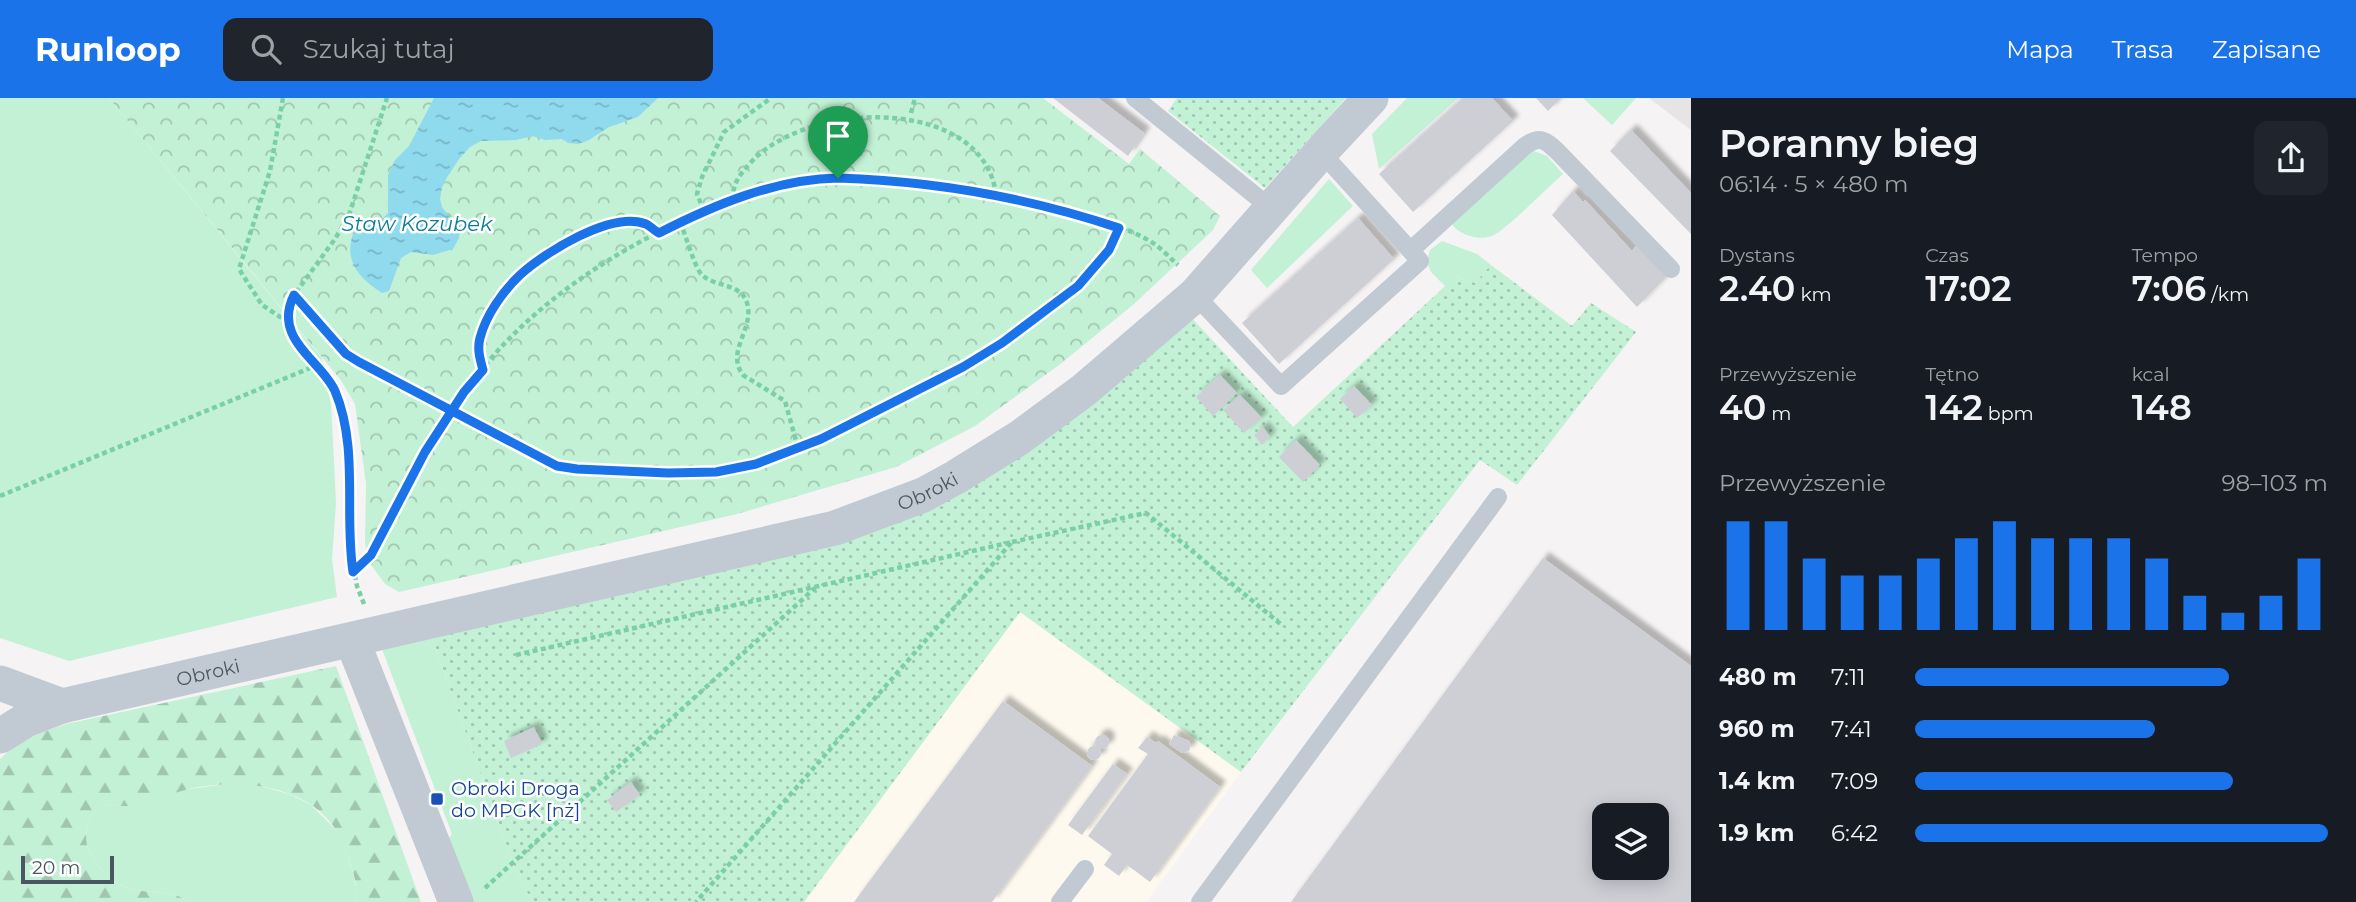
<!DOCTYPE html>
<html lang="pl">
<meta charset="utf-8">
<style>
body{margin:0;font-family:Montserrat,sans-serif;background:#20242c;color:#f1f3f6;height:100vh;display:flex;flex-direction:column;font-size:26px;white-space:nowrap}
*{box-sizing:border-box;margin:0}
p{font-size:23px;color:#9ea1a6}
.icon{flex:none;width:38px;height:38px;fill:none;stroke:currentColor;stroke-width:2;stroke-linecap:round;stroke-linejoin:round}
.map{position:relative;flex:1;overflow:hidden}
.sheet{display:flex;flex-direction:column;background:#171b24;width:665px}
.sheet>*{flex:none}
.tools{position:absolute;left:1592px;top:705px;display:grid;gap:14px}
.tools a{display:grid;place-items:center;width:77px;height:77px;border-radius:14px;background:#171b24;box-shadow:0 4px 18px #0003;font-size:35px}
.scale{position:absolute;left:21px;bottom:18px;width:93px;box-sizing:border-box;padding-left:7px;border:4px solid #4a5661;border-top:0;font-size:19px;line-height:24px;white-space:nowrap;color:#4a5661;-webkit-text-stroke:5px #fff;paint-order:stroke}
.pin{position:absolute;display:grid;place-items:center;width:60px;height:60px;color:#fff;margin:-72px -30px;border-radius:50% 50% 50% 0;rotate:-45deg;box-shadow:0 0 7px #0007}
.pin .icon{rotate:45deg}
.round{display:grid;place-items:center;flex:none;width:74px;height:74px;border-radius:14px;background:#20242c}
.head{display:flex;align-items:center;justify-content:space-between;height:119px;padding:0 28px}
h1{font-size:38px;font-weight:600;line-height:52px}
.figures{display:grid;grid-template-columns:repeat(3,1fr);gap:10px;height:119px;padding:7px 28px}
.figures div{display:grid;align-content:center}
.figures b{font-size:35px;font-weight:600}
.figures small{font-size:19px;font-weight:400}
.figures p{font-size:19px}
.chart{height:196px;padding:14px 28px}
.chart p{display:flex;justify-content:space-between}
.chart svg{width:100%;height:126px;margin-top:7px;stroke:#1a73e8;stroke-width:6}
ul{padding:0 28px;list-style:none;font-size:23px}
li{display:grid;grid-template-columns:112px 84px 1fr;align-items:center;height:52px}
li i{height:18px;border-radius:9px;background:#1a73e8}
header{display:flex;align-items:center;gap:42px;box-sizing:border-box;height:98px;padding:0 35px;background:#1a73e8;color:#fff}
header strong{font-size:33px}
nav{display:flex;gap:38px;margin-inline-start:auto;font-size:24px}
.search{width:490px;height:63px;background:#20242c;display:flex;align-items:center;gap:18px;box-sizing:border-box;padding:0 24px;border-radius:14px;color:#9ea1a6;font-size:26px}
main{display:flex;flex:1;min-height:0}
.map>svg:first-child{display:block}
.commercial{fill:#fdf9ef}
.education{fill:#e6e4e5}
.grass{fill:#c3f1d5}
.forest{fill:url(#forest-firs)}
.park{fill:url(#park-crowns)}
.garden{fill:url(#garden-dots)}
.water{fill:url(#water-ripples)}
.building{fill:#cdcfd5;fill-rule:evenodd;filter:url(#shadow)}
.lines{fill:none;stroke-linecap:round;stroke-linejoin:round}
.path{stroke:#7ad0a6;stroke-width:4.5;stroke-dasharray:5 3.5;stroke-linecap:butt}
.service{stroke:#c1cad2;stroke-width:18}
.minor{stroke:#c1cad2;stroke-width:35}
.route-casing{stroke:#fff;stroke-width:14}
.route{stroke:#1a73e8;stroke-width:9}
.transit-dot{fill:#1a4fb4;stroke:#fff;stroke-width:2.5}
.labels{text-anchor:middle;dominant-baseline:central;stroke-width:5;stroke-linejoin:round;paint-order:stroke}
.street-label{font-size:19px;fill:#4a5661;stroke:#fff}
.transit-label{font-size:19px;fill:#164399;stroke:#fff;text-anchor:start}
.water-label{font-size:21px;font-style:italic;fill:#0c7c9b;stroke:#fff}
</style>
<header>
<strong>Runloop</strong>
<div class="search"><svg class="icon" aria-label="search" viewBox="0 0 24 24"><circle cx="10" cy="10" r="6"/><path d="M15 15l6 6"/></svg>Szukaj tutaj</div>
<nav><a>Mapa</a><a>Trasa</a><a>Zapisane</a></nav>
</header>
<main>
<div class="map">
<svg width="1691" height="804" viewBox="0 0 1691 804">
<defs>
<pattern id="forest-firs" width="22" height="20" patternUnits="userSpaceOnUse" patternTransform="scale(1.75)"><rect width="22" height="20" fill="#c3f1d5"/><path d="M5 1l3.5 6h-7zM16 11l3.5 6h-7z" fill="#a0c6b0"/></pattern>
<pattern id="park-crowns" width="20" height="18" patternUnits="userSpaceOnUse" patternTransform="scale(1.75)"><rect width="20" height="18" fill="#c3f1d5"/><path d="M2 6a3 3 0 1 1 6 0M12 15a3 3 0 1 1 6 0" fill="none" stroke="#a0c6b0"/></pattern>
<pattern id="garden-dots" width="8" height="8" patternUnits="userSpaceOnUse" patternTransform="scale(1.75)"><rect width="8" height="8" fill="#c3f1d5"/><path d="M2 2h.1M6 6h.1" fill="none" stroke="#a0c6b0" stroke-width="1.8" stroke-linecap="round"/></pattern>
<pattern id="water-ripples" width="26" height="14" patternUnits="userSpaceOnUse" patternTransform="scale(1.75)"><rect width="26" height="14" fill="#90daee"/><path d="M2 4q2-2 4 0t4 0M15 11q2-2 4 0t4 0" fill="none" stroke="#78b4c4"/></pattern>
<filter id="shadow"><feDropShadow dx="6" dy="-6" stdDeviation="2" flood-color="#0004"/></filter>
</defs>
<rect width="100%" height="100%" fill="#f5f3f3"/>
<!-- commercial -->
<polygon class="commercial" points="1020,514 1241,674 1146,804 804,804"/>
<!-- education -->
<polygon class="education" points="1649,0 1691,0 1691,32"/>
<!-- grass -->
<g class="grass">
<polygon points="0,0 109,0 322,260 331,306 333,344 336,405 332,461 337,499 69,563 0,540"/>
<polygon points="1407,0 1458,0 1379,71 1372,36"/>
<polygon points="1583,0 1636,0 1612,27"/>
<path d="M1534 53 1547 58 1563 76C1547 90 1508 130 1492 138 1479 143 1459 137 1452 126L1528 56Z"/>
<polygon points="1329,81 1353,108 1267,190 1251,172"/>
<polygon points="1442,143 1477,156 1491,167 1475,185 1456,178 1445,188 1431,174 1427,164 1430,152"/>
<polygon points="431,538 513,765 532,804 469,804 444,747 452,736 382,551"/>
<path d="M224 686H252L289 696 311 707 339 735 353 774 357 795 356 804H190C175 794 160 795 142 793 118 791 97 773 88 750 85 743 87 731 87 723L102 707 137 708 184 692Z"/>
</g>
<!-- forest -->
<path class="forest" d="M336 568 421 804H356C359 784 350 765 343 747 322 687 238 678 185 692 169 696 155 706 139 708 127 709 114 707 102 707L87 723C87 731 85 743 88 750 97 773 118 791 142 793 160 795 175 794 190 804H0V661C19 642 41 634 66 626Z"/>
<!-- park -->
<polygon class="park" points="109,0 1043,0 1129,66 1140,51 1220,118 1213,132 1134,206 1059,267 975,328 896,369 737,416 399,494 385,486 369,464 365,445 366,386 355,306 340,281"/>
<!-- garden -->
<g class="garden">
<polygon points="1177,0 1346,0 1265,90 1168,13"/>
<polygon points="1491,167 1572,228 1591,205 1636,234 1517,387 1480,362 1241,674 1020,514 804,804 532,804 513,765 431,538 835,444 1189,217 1293,329 1456,178 1475,185"/>
</g>
<!-- water -->
<path class="water" d="M434 0H658L638 19 609 29 589 42 578 46 568 45 563 41 545 42 533 38 516 42 481 43 470 49 459 61 446 81 442 89 440 101 442 109 449 118 460 125 459 140 453 151 433 157 411 154 401 160 389 193 382 195C357 179 342 161 355 131L378 125 388 115V77L395 62 409 48Z"/>
<!-- building -->
<g class="building">
<polygon points="1053,0 1098,0 1144,35 1128,58"/>
<polygon points="1463,0 1492,0 1513,23 1413,114 1379,76"/>
<polygon points="1536,0 1561,0 1548,13"/>
<polygon points="1631,32 1691,95 1691,136 1610,53"/>
<polygon points="1573,93 1583,104 1585,102 1632,153 1636,148 1666,179 1637,209 1552,117"/>
<polygon points="1358,120 1394,161 1279,266 1242,225"/>
<polygon points="1220,277 1237,295 1213,318 1196,299"/>
<polygon points="1354,288 1372,307 1357,320 1340,301"/>
<polygon points="1240,297 1262,320 1244,335 1223,312"/>
<polygon points="1263,329 1270,339 1262,347 1254,337"/>
<polygon points="1296,342 1320,367 1303,384 1279,359"/>
<path d="M1543 460 1691 568V804H1291ZM1605 718H1657V770H1605Z"/>
<polygon points="1003,603 1092,668 992,804 854,804"/>
<polygon points="534,629 542,646 511,660 504,643"/>
<polygon points="1174,637 1189,643 1191,647 1189,653 1182,655 1169,646"/>
<circle cx="1102" cy="644" r="7"/>
<polygon points="1147,639 1156,645 1158,643 1220,689 1150,784 1127,767 1119,778 1104,767 1112,756 1088,738 1148,656 1138,650"/>
<circle cx="1094" cy="655" r="7"/>
<polygon points="1113,666 1127,676 1082,737 1068,727"/>
<polygon points="631,684 640,697 616,714 607,702"/>
</g>
<g class="lines">
<!-- path -->
<g class="path">
<polyline points="283,0 270,73 239,171 262,207 288,224"/>
<polyline points="911,15 915,0"/>
<path d="M733 102C732 84 742 74 754 61 816 1 983 0 996 96"/>
<polyline points="704,113 697,96 702,79 724,34 771,0"/>
<path d="M680 124C686 137 695 172 703 178 717 189 742 186 747 205 755 231 725 253 743 277L785 303 798 350"/>
<polyline points="294,197 346,256 557,368 577,371 668,375 716,374 756,366 821,341 926,290 1002,245 1078,188 1109,152 1119,130"/>
<path d="M483 272C480 261 477 251 480 240 486 217 503 193 520 177 544 155 612 112 646 126 650 128 655 133 659 136"/>
<polyline points="0,398 315,268"/>
<polyline points="1012,444 1146,415 1283,528"/>
<path d="M353 474C359 467 367 462 372 455 388 430 399 401 413 375 436 333 463 293 494 257 561 181 666 121 762 93 783 87 803 81 824 80 886 76 964 88 1024 102 1065 112 1112 122 1150 143 1160 149 1169 159 1178 167"/>
<polyline points="364,506 357,488 349,446 350,392 344,329 335,292 300,250 289,224 291,203 294,197 335,141 349,117 387,0"/>
<polyline points="516,557 1012,444 696,804"/>
<polyline points="485,790 815,490"/>
</g>
<!-- service -->
<g class="service">
<polyline points="1135,0 1272,111"/>
<path d="M1411 152 1525 48C1540 37 1545 42 1558 54L1671 171"/>
<polyline points="1195,197 1281,288 1420,163 1321,54"/>
<polyline points="1060,804 1085,771"/>
<polyline points="1200,804 1498,399"/>
</g>
<!-- minor -->
<g class="minor">
<polyline points="352,542 456,804"/>
<polyline points="0,585 62,608"/>
<path id="s1" d="M0 638 26 622 62 608 835 430 923 397 956 379 1019 340 1084 292 1195 197 1329 45 1371 0"/>
</g>
</g>
<g class="lines">
<!-- route casing -->
<g class="route-casing">
<path id="route" d="M838 80C775 81 714 107 659 135 655 133 650 128 646 126 612 112 544 155 520 177 503 193 486 217 480 240 477 251 480 261 483 272L464 294 425 354 371 457 353 474C344 415 359 350 335 293 321 262 272 241 294 197L346 256 359 264 557 368 577 371 668 375 716 374 756 366 821 341 963 269 1002 245 1078 188 1109 152 1119 130C1026 99 936 83 838 80"/>
</g>
<!-- route -->
<use href="#route" class="route"/>
</g>
<!-- markers -->
<rect class="transit-dot" x="430" y="694" width="14" height="14" rx="3.5"/>
<g class="labels">
<!-- street labels -->
<g class="street-label">
<text stroke="none"><textPath href="#s1" startOffset="962">Obroki</textPath></text>
<text stroke="none"><textPath href="#s1" startOffset="219">Obroki</textPath></text>
</g>
<!-- transit labels -->
<g class="transit-label">
<text x="451" y="690">Obroki Droga<tspan x="451" dy="22">do MPGK [nż]</tspan></text>
</g>
<!-- water labels -->
<g class="water-label">
<text x="417" y="125">Staw Kozubek</text>
</g>
</g>
</svg>
<div class="tools">
<a><svg class="icon" aria-label="layers" viewBox="0 0 24 24"><path d="M12 4l9 5-9 5-9-5zM3 14l9 5 9-5"/></svg></a>
</div>
<div class="scale">20 m</div>
<div class="pin" style="left:838px;top:80px;background:#1e9e55"><svg class="icon" aria-label="arrive" viewBox="0 0 24 24"><path d="M6 21V4h12l-3 4 3 4H6"/></svg></div>
</div>
<section class="sheet">
<div class="head"><div><h1>Poranny bieg</h1><p>06:14 · 5 × 480 m</p></div><a class="round"><svg class="icon" aria-label="share" viewBox="0 0 24 24"><path d="M12 15V3M7 8l5-5 5 5M5 13v7h14v-7"/></svg></a></div>
<div class="figures">
<div><p>Dystans</p><b>2.40<small> km</small></b></div>
<div><p>Czas</p><b>17:02</b></div>
<div><p>Tempo</p><b>7:06<small> /km</small></b></div>
</div>
<div class="figures">
<div><p>Przewyższenie</p><b>40<small> m</small></b></div>
<div><p>Tętno</p><b>142<small> bpm</small></b></div>
<div><p>kcal</p><b>148</b></div>
</div>
<div class="chart"><p><span>Przewyższenie</span>98–103 m</p>
<svg viewBox="0 0 160 44" preserveAspectRatio="none"><path d="M5 44V6M15 44V6M25 44V19M35 44V25M45 44V25M55 44V19M65 44V12M75 44V6M85 44V12M95 44V12M105 44V12M115 44V19M125 44V32M135 44V38M145 44V32M155 44V19"/></svg>
</div>
<ul>
<li><b>480 m</b>7:11<i style="width:76%"></i></li>
<li><b>960 m</b>7:41<i style="width:58%"></i></li>
<li><b>1.4 km</b>7:09<i style="width:77%"></i></li>
<li><b>1.9 km</b>6:42<i style="width:100%"></i></li>
</ul>
</section>
</main>
